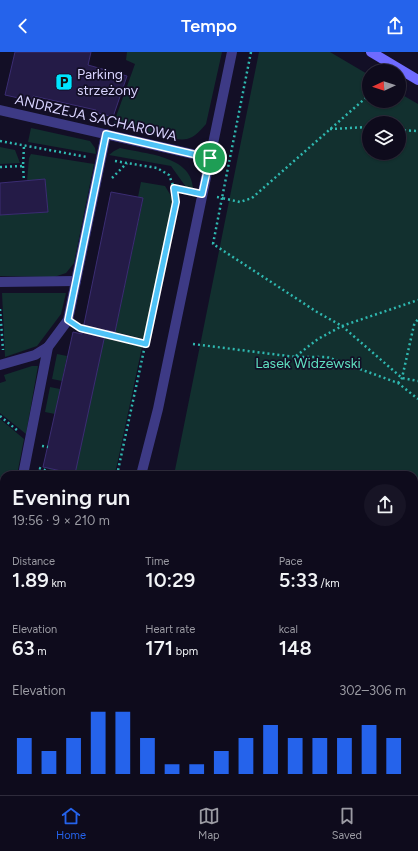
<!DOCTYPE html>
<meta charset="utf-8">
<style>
body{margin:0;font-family:Figtree,sans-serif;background:#171425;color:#f1f3f6;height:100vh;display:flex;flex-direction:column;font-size:15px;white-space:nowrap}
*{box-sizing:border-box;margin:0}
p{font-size:13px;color:#9b9ba3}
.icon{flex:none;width:22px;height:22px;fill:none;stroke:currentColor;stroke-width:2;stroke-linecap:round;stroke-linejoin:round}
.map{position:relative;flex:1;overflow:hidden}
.details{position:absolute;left:0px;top:419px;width:418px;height:324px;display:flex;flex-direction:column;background:#0e0b1c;border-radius:12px 12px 0 0;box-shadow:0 1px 3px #0004,0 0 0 1px #2e2b3b}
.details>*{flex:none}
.needle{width:26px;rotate:266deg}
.buttons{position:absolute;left:362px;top:12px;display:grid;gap:8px}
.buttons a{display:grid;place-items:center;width:44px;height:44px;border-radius:50%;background:#0e0b1c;box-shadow:0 1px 3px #0004,0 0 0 1px #2e2b3b;font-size:20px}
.pin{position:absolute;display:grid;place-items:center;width:34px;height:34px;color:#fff;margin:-17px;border:2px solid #fff;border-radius:50%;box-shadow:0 1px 4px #0007}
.round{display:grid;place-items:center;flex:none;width:42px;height:42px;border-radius:21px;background:#171425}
.headline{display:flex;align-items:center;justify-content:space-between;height:68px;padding:0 12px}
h1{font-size:22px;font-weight:600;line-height:30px}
.metrics{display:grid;grid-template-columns:repeat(3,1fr);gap:6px;height:68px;padding:4px 12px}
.metrics div{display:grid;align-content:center}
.metrics b{font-size:20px;font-weight:600}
.metrics small{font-size:11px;font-weight:400}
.metrics p{font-size:11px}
.chart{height:112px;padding:8px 12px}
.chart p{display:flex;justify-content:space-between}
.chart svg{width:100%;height:72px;margin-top:4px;stroke:#2563eb;stroke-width:6}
header{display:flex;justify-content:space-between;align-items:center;height:52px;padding:0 12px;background:#2563eb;color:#fff;font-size:18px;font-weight:600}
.dock{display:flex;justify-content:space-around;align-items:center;height:56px;border-top:1px solid #2e2b3b;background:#0e0b1c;font-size:11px;color:#9b9ba3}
.dock a{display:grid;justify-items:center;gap:2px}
.dock .current{color:#2563eb}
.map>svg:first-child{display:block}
.green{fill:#12302f;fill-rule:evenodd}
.building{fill:#241b47;stroke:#3b2d73}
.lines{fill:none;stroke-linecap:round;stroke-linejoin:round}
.path{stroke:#2fb8b0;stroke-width:2.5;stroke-dasharray:2 3;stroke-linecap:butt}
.street{stroke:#3d3a85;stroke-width:10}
.secondary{stroke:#6f6bff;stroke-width:10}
.route-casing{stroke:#fff;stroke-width:8}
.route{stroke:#4fc3f7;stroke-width:5}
.labels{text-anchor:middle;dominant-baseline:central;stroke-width:3.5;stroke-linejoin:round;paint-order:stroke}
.poi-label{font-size:14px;fill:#d9d4ff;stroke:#130f26;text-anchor:start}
.street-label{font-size:14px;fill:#d9d4ff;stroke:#130f26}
.park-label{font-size:14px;fill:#5fe0c0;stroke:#130f26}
</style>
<header><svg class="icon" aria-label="back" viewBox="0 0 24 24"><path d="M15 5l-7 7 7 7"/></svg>Tempo<svg class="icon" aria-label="share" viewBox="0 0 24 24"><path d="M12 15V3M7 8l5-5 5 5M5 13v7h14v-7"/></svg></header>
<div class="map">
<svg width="418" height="743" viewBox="0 0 418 743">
<rect width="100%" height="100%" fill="#130f26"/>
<!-- green -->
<g class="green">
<path d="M127 0H222L206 72C201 78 195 85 187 87 172 90 130 76 113 73L135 12 126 8Z"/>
<path d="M259 0H330L369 23V49H399V41L418 52V743H6L8 739H414V423H174ZM369 71H399V101H369Z"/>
<polygon points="31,76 90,89 95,96 96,102 28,90"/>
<polygon points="0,95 15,98 20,111 0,112"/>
<path d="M120 96C144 102 191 103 193 136L186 135 171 114 109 103 114 99Z"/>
<polygon points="31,102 94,112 74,211 66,221 54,225 0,224 0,163 48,160 45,128 27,129 29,106"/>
<polygon points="141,130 165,134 174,149 144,287 115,280 143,147 138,145"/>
<polygon points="2,241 66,241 61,262 37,294 5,305"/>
<polygon points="104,286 142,295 117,413 114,423 63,423 46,416 75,422"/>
<polygon points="57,302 67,304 62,329 52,327"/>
<polygon points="32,314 38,314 26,382 0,361 0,331 6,329 4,323"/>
<polygon points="50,335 60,337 55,362 45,360"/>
<polygon points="0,367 24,387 17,423 4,423 4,452 0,459"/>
<polygon points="0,591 4,591 4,628 2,632 0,631"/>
</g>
<!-- building -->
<g class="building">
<polygon points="15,0 91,0 88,13 127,24 113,65 95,60 96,58 33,44 32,49 5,43"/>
<polygon points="45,127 48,160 0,163 0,131"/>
<polygon points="111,140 143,146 115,280 106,278 75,422 43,415 73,280 82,282"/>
</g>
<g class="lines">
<!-- path -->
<g class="path">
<polyline points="251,0 222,146 240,150 252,146 369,43"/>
<polyline points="330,77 369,75"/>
<polyline points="399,78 418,79"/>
<polyline points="0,89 87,105"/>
<polyline points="115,109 157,116 169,123 174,136 188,139"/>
<polyline points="23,114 24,129"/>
<polyline points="0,115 23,114 24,94"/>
<polyline points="112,126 127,111"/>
<polyline points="217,145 222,146 213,192 317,260 342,274 402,326 418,329"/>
<polyline points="0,257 3,298"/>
<polyline points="80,276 145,291"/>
<polyline points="193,292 296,305 327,305 398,331 418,347"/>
<polyline points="296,304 318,287 342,274 418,248"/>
<polyline points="398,331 402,326 414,273 418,267"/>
<polyline points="0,364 18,379"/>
<polyline points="42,394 48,395"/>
<polyline points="39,416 58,423"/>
<polyline points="117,423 176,150 174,136"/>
<polyline points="414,483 418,481"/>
<polyline points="0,497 4,499"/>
<polyline points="414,644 418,642"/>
<polyline points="414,651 418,656"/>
<polyline points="117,739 121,743"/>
<polyline points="161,743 163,739"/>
<polyline points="183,743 186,739"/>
</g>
<!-- street -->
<g class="street">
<polyline points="0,58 210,106"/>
<polyline points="0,230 76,229"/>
<polyline points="0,313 35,303 48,295"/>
<polyline points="23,423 48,295 68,268 106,82"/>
<polyline points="141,423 158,357 232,0"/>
<polyline points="0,473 4,465"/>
<polyline points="0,584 4,585"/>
<polyline points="414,595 418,596"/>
<polyline points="0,639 4,641"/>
<polyline points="0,691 4,684"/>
</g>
<!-- secondary -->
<polyline class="secondary" points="371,0 418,28"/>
</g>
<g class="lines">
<!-- route casing -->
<g class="route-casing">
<polygon id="route" points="106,82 210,106 202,142 174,136 176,150 146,292 80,276 68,268"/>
</g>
<!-- route -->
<use href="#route" class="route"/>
</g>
<!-- icons -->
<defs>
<g id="parking-square" transform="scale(0.9)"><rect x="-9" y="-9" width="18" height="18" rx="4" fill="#00e5ff" stroke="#130f26"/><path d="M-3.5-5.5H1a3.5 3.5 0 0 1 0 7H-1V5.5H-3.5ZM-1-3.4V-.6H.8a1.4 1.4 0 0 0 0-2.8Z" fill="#111"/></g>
</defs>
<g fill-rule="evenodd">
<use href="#parking-square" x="64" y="30"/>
</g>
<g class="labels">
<!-- poi labels -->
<g class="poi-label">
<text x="77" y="22">Parking<tspan x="77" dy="16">strzeżony</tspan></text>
</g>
<!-- street labels -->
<g class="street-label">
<text transform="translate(96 66) rotate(13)">ANDRZEJA SACHAROWA</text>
</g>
<!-- park labels -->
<g class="park-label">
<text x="308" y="311">Lasek Widzewski</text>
</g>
</g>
</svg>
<div class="buttons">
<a><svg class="needle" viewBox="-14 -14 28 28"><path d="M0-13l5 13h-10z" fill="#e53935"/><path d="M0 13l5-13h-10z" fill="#9b9ba3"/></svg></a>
<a><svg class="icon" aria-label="layers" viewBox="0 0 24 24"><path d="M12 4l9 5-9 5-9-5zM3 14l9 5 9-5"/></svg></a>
</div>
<div class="pin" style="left:210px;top:106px;background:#1e9e55"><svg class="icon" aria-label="arrive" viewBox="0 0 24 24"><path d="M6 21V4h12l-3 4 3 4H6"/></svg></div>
<section class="details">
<div class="headline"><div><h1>Evening run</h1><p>19:56 · 9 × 210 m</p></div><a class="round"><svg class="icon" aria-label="share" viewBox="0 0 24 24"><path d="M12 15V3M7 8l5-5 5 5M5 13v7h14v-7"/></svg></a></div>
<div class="metrics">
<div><p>Distance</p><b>1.89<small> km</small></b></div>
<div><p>Time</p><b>10:29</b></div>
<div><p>Pace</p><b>5:33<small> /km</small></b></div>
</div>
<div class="metrics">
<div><p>Elevation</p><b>63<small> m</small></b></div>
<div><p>Heart rate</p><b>171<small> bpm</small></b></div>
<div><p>kcal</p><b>148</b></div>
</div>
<div class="chart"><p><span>Elevation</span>302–306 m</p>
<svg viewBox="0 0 160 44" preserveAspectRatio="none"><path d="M5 44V22M15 44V30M25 44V22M35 44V6M45 44V6M55 44V22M65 44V38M75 44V38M85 44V30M95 44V22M105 44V14M115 44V22M125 44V22M135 44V22M145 44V14M155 44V22"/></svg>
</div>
</section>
</div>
<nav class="dock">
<a class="current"><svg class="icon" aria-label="home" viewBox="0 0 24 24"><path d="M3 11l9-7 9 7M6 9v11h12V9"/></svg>Home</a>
<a><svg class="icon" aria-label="map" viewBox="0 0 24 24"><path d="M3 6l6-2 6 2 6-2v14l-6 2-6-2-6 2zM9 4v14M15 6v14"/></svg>Map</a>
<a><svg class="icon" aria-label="saved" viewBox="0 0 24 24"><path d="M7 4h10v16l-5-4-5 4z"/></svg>Saved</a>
</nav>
